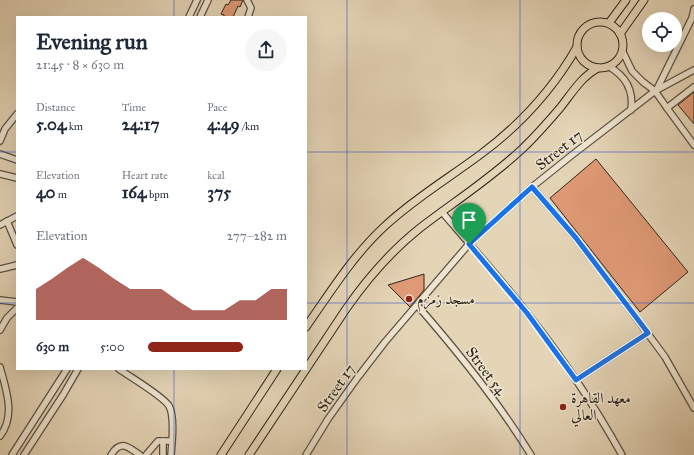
<!DOCTYPE html>
<meta charset="utf-8">
<style>
body{margin:0;font-family:"IM FELL Great Primer",Amiri,serif;background:#f6f6f7;color:#1f2937;height:100vh;display:flex;flex-direction:column;font-size:15px;white-space:nowrap}
*{box-sizing:border-box;margin:0}
p{font-size:13px;color:#747a83}
.icon{flex:none;width:22px;height:22px;fill:none;stroke:currentColor;stroke-width:2;stroke-linecap:round;stroke-linejoin:round}
.map{position:relative;flex:1;overflow:hidden}
.side{position:absolute;left:16px;top:16px;width:291px;height:354px;display:flex;flex-direction:column;background:#fff;border-radius:0px;box-shadow:0 4px 16px #0002}
.side>*{flex:none}
.tools{position:absolute;left:642px;top:12px;display:grid;gap:8px}
.tools a{display:grid;place-items:center;width:40px;height:40px;border-radius:50%;background:#fff;box-shadow:0 4px 16px #0002;font-size:20px}
.pin{position:absolute;display:grid;place-items:center;width:34px;height:34px;color:#fff;margin:-41px -17px;border-radius:50% 50% 50% 0;rotate:-45deg;box-shadow:0 0 4px #0007}
.pin .icon{rotate:45deg}
.round{display:grid;place-items:center;flex:none;width:42px;height:42px;border-radius:21px;background:#f6f6f7}
.headline{display:flex;align-items:center;justify-content:space-between;height:68px;padding:0 20px}
h1{font-size:22px;font-weight:800;line-height:30px}
.figures{display:grid;grid-template-columns:repeat(3,1fr);gap:6px;height:68px;padding:4px 20px}
.figures div{display:grid;align-content:center}
.figures b{font-size:17px;font-weight:800}
.figures small{font-size:11px;font-weight:400}
.figures p{font-size:11px}
.chart{height:112px;padding:8px 20px}
.chart p{display:flex;justify-content:space-between}
.chart svg{width:100%;height:72px;margin-top:4px;fill:#8f2418;opacity:.7}
ul{padding:0 20px;list-style:none;font-size:13px}
li{display:grid;grid-template-columns:64px 48px 1fr;align-items:center;height:30px}
li i{height:10px;border-radius:5px;background:#8f2418}
.map>svg:first-child{display:block}
.building{fill:#df9975;stroke:#2d251b}
.lines{fill:none;stroke-linecap:round;stroke-linejoin:round}
.minor-casing{stroke:#5b5142;stroke-width:8}
.major-casing{stroke:#2d251b;stroke-width:9}
.minor{stroke:#eee4d0;stroke-width:5.5}
.major{stroke:#e5d5b7;stroke-width:7}
.route-casing{stroke:#fff;stroke-width:8}
.route{stroke:#1a73e8;stroke-width:5}
.grid{fill:none;stroke:#1d4ed8;stroke-width:1;stroke-opacity:0.55}
.poi-dot{fill:#8f2418;stroke:#eee4d0;stroke-width:1.5}
.labels{text-anchor:middle;dominant-baseline:central;stroke-width:3;stroke-linejoin:round;paint-order:stroke}
.street-label{font-size:15px;fill:#2d251b;stroke:#eee4d0}
.poi-label{font-size:15px;fill:#2d251b;stroke:#eee4d0;text-anchor:start}
</style>
<div class="map">
<svg width="694" height="455" viewBox="0 0 694 455">
<rect width="100%" height="100%" fill="#e5d5b7"/>
<filter id="stains"><feTurbulence type="fractalNoise" baseFrequency=".005" numOctaves="4"/><feColorMatrix values="0 0 0 0 .2 0 0 0 0 .09 0 0 0 0 .02 0 0 0 .5 -.17"/></filter>
<radialGradient id="worn" r=".72"><stop offset=".6" stop-color="#630" stop-opacity="0"/><stop offset="1" stop-color="#630" stop-opacity=".3"/></radialGradient>
<!-- building -->
<g class="building">
<polygon points="231,0 243,0 240,7 238,6 233,17 224,17 224,15 221,14 226,4 228,5"/>
<polygon points="694,92 694,124 678,105"/>
<polygon points="596,159 688,272 640,312 550,198"/>
<polygon points="424,274 424,290 410,307 388,285"/>
</g>
<g class="lines">
<!-- minor casing -->
<g class="minor-casing">
<g id="minor">
<polyline points="247,0 251,8 248,17"/>
<polyline points="189,17 197,0"/>
<polyline points="200,17 208,0"/>
<polyline points="622,50 632,71 643,82 655,91 667,108 694,87"/>
<path d="M608 66C626 76 634 90 631 110"/>
<polyline points="656,91 692,18 694,9"/>
<polyline points="667,108 694,145"/>
<polyline points="0,141 5,129 17,114"/>
<polyline points="0,154 17,160"/>
<polyline points="0,174 17,178"/>
<polyline points="532,187 576,238 612,285 665,357 694,408"/>
<path d="M442 212C471 246 500 278 527 313 563 358 594 405 622 455"/>
<polyline points="7,221 17,245"/>
<polyline points="0,225 17,216"/>
<polyline points="0,269 17,265"/>
<polyline points="0,300 17,302"/>
<path d="M417 305C458 352 498 401 531 455"/>
<polyline points="0,330 7,318 17,308"/>
<path d="M0 367C6 389 16 416 0 436"/>
<path d="M119 369C130 377 163 396 169 406 175 416 172 443 171 455"/>
<polyline points="576,380 648,333"/>
<polyline points="12,455 67,369"/>
<polyline points="24,455 63,395 78,369"/>
<path d="M111 455C121 439 128 447 140 455"/>
<polyline points="146,455 158,441 172,441"/>
<polyline points="163,455 163,441"/>
<polyline points="306,455 328,419 358,377 385,342 469,244 532,187 572,155 655,91 694,70"/>
</g>
</g>
<!-- major casing -->
<g class="major-casing">
<g id="major">
<circle cx="600" cy="45" r="23"/>
<polyline points="609,23 626,0"/>
<polyline points="620,34 644,0"/>
<path d="M306 327C331 291 354 254 386 225 415 198 449 178 481 154 520 125 553 89 577 47"/>
<polyline points="221,455 277,369"/>
<path d="M249 455 346 309C367 279 391 251 420 228 454 202 490 179 521 150 535 137 548 122 560 108 572 93 581 77 598 68"/>
</g>
</g>
<!-- minor -->
<use href="#minor" class="minor"/>
<!-- major -->
<use href="#major" class="major"/>
</g>
<g class="lines">
<!-- route casing -->
<g class="route-casing">
<polygon id="route" points="532,187 576,238 648,333 576,380 527,313 469,244"/>
</g>
<!-- route -->
<use href="#route" class="route"/>
</g>
<!-- grid -->
<path class="grid" d="M174 0V17M347 0V455M520 0V455M0 152H17M306 152H694M0 303H17M306 303H694M174 369V455"/>
<!-- markers -->
<g class="poi-dot">
<circle cx="409" cy="299" r="4"/>
<circle cx="563" cy="407" r="4"/>
</g>
<g class="labels">
<!-- street labels -->
<g class="street-label">
<text transform="translate(559 150) rotate(-38)">Street 17</text>
<text transform="translate(486 371) rotate(53)">Street 54</text>
<text transform="translate(336 388) rotate(-55)">Street 17</text>
</g>
<!-- poi labels -->
<g class="poi-label">
<text x="417" y="299">مسجد زمزم</text>
<text x="571" y="398">معهد القاهرة<tspan x="571" dy="17">العالي</tspan></text>
</g>
</g>
<rect width="100%" height="100%" filter="url(#stains)"/>
<rect width="100%" height="100%" fill="url(#worn)"/>
</svg>
<div class="tools">
<a><svg class="icon" aria-label="locate" viewBox="0 0 24 24"><circle cx="12" cy="12" r="6"/><path d="M12 2v4M12 18v4M2 12h4M18 12h4"/></svg></a>
</div>
<div class="pin" style="left:469px;top:244px;background:#1e9e55"><svg class="icon" aria-label="arrive" viewBox="0 0 24 24"><path d="M6 21V4h12l-3 4 3 4H6"/></svg></div>
<section class="side">
<div class="headline"><div><h1>Evening run</h1><p>21:45 · 8 × 630 m</p></div><a class="round"><svg class="icon" aria-label="share" viewBox="0 0 24 24"><path d="M12 15V3M7 8l5-5 5 5M5 13v7h14v-7"/></svg></a></div>
<div class="figures">
<div><p>Distance</p><b>5.04<small> km</small></b></div>
<div><p>Time</p><b>24:17</b></div>
<div><p>Pace</p><b>4:49<small> /km</small></b></div>
</div>
<div class="figures">
<div><p>Elevation</p><b>40<small> m</small></b></div>
<div><p>Heart rate</p><b>164<small> bpm</small></b></div>
<div><p>kcal</p><b>375</b></div>
</div>
<div class="chart"><p><span>Elevation</span>277–282 m</p>
<svg viewBox="0 0 160 44" preserveAspectRatio="none"><path d="M0 44V25L10 19L20 12L30 6L40 12L50 19L60 25L70 25L80 25L90 32L100 38L110 38L120 38L130 32L140 32L150 25L160 25V44z"/></svg>
</div>
<ul>
<li><b>630 m</b>5:00<i style="width:68%"></i></li>
</ul>
</section>
</div>
